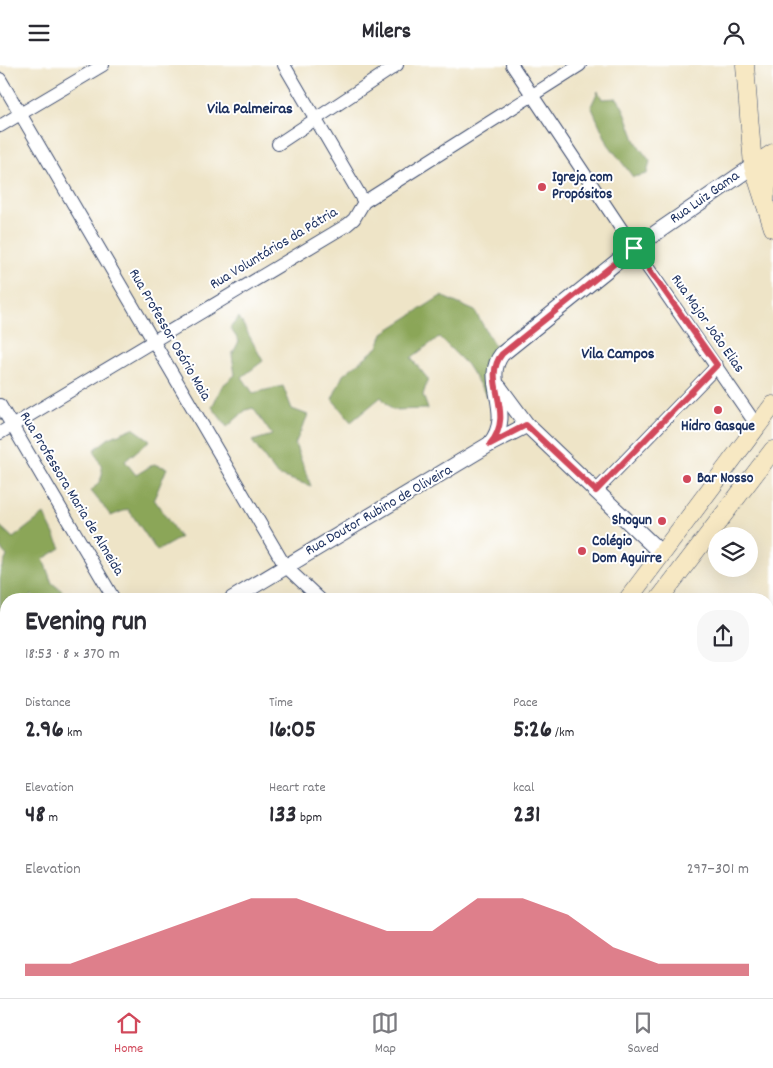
<!DOCTYPE html>
<meta charset="utf-8">
<style>
body{margin:0;font-family:Dekko,sans-serif;background:#f7f7f7;color:#2b2b33;height:100vh;display:flex;flex-direction:column;font-size:19px;white-space:nowrap}
*{box-sizing:border-box;margin:0}
p{font-size:16px;color:#7c7c81}
.icon{flex:none;width:28px;height:28px;fill:none;stroke:currentColor;stroke-width:2;stroke-linecap:round;stroke-linejoin:round}
.map{position:relative;flex:1;overflow:hidden}
.drawer{position:absolute;left:0px;top:528px;width:774px;height:406px;display:flex;flex-direction:column;background:#fff;border-radius:20px 20px 0 0;box-shadow:0 5px 20px #0002}
.drawer>*{flex:none}
.fabs{position:absolute;left:708px;top:462px;display:grid;gap:10px}
.fabs a{display:grid;place-items:center;width:50px;height:50px;border-radius:50%;background:#fff;box-shadow:0 5px 20px #0002;font-size:25px}
.pin{position:absolute;display:grid;place-items:center;width:42px;height:42px;color:#fff;margin:-21px;border-radius:10px;box-shadow:0 2px 8px #0006}
.round{display:grid;place-items:center;flex:none;width:52px;height:52px;border-radius:20px;background:#f7f7f7}
.summary{display:flex;align-items:center;justify-content:space-between;height:85px;padding:0 25px}
h1{font-size:28px;font-weight:700;line-height:38px}
.figures{display:grid;grid-template-columns:repeat(3,1fr);gap:8px;height:85px;padding:5px 25px}
.figures div{display:grid;align-content:center}
.figures b{font-size:25px;font-weight:700}
.figures small{font-size:14px;font-weight:400}
.figures p{font-size:14px}
.chart{height:140px;padding:10px 25px}
.chart p{display:flex;justify-content:space-between}
.chart svg{width:100%;height:90px;margin-top:5px;fill:#d1495b;opacity:.7}
header{display:flex;justify-content:space-between;align-items:center;height:65px;padding:0 25px;background:#fff;font-size:22px;font-weight:700}
.menu{display:flex;justify-content:space-around;align-items:center;height:70px;border-top:1px solid #e1e1e2;background:#fff;font-size:14px;color:#7c7c81}
.menu a{display:grid;justify-items:center;gap:2px}
.menu .active{color:#d1495b}
.map>svg:first-child{display:block}
.forest{fill:#8ba658;stroke:#536a5b}
.lines{fill:none;stroke-linecap:round;stroke-linejoin:round}
.minor-casing{stroke:#3b4a6e;stroke-width:14}
.tertiary-casing{stroke:#3b4a6e;stroke-width:17}
.secondary-casing{stroke:#3b4a6e;stroke-width:19}
.minor{stroke:#fff;stroke-width:12}
.tertiary{stroke:#fff;stroke-width:15}
.secondary{stroke:#f7e8c3;stroke-width:18}
.route-casing{stroke:#fff;stroke-width:10}
.route{stroke:#d1495b;stroke-width:6}
.poi-dot{fill:#d1495b;stroke:#fff;stroke-width:2}
.labels{text-anchor:middle;dominant-baseline:central;stroke-width:4;stroke-linejoin:round;paint-order:stroke}
.poi-label{font-size:15px;font-weight:bold;fill:#1b2f5e;stroke:#fff;text-anchor:start}
.street-label{font-size:15px;fill:#1b2f5e;stroke:#fff}
.neighbourhood-label{font-size:16px;font-weight:bold;fill:#1b2f5e;stroke:#fff}
</style>
<header><svg class="icon" aria-label="menu" viewBox="0 0 24 24"><path d="M4 6h16M4 12h16M4 18h16"/></svg>Milers<svg class="icon" aria-label="person" viewBox="0 0 24 24"><circle cx="12" cy="8" r="4"/><path d="M4 21q1-7 8-7t8 7"/></svg></header>
<div class="map">
<svg width="773" height="933" viewBox="0 0 773 933">
<rect width="100%" height="100%" fill="#fff"/>
<filter id="ink" filterUnits="userSpaceOnUse"><feTurbulence type="fractalNoise" baseFrequency=".02" numOctaves="2"/><feDisplacementMap in="SourceGraphic" scale="10" xChannelSelector="R" yChannelSelector="G"/><feConvolveMatrix kernelMatrix="1 2 1 2 8 2 1 2 1" color-interpolation-filters="sRGB"/></filter>
<filter id="wash" filterUnits="userSpaceOnUse"><feTurbulence type="fractalNoise" baseFrequency=".0096" numOctaves="4" result="noise"/><feDisplacementMap in="SourceGraphic" scale="20" xChannelSelector="R" yChannelSelector="G"/><feGaussianBlur stdDeviation="1.12" result="paint"/><feColorMatrix in="noise" values="0 0 0 0 0 0 0 0 0 0 0 0 0 0 0 0 0 1.4 0 .05"/><feComposite in="paint" operator="in"/></filter>
<g filter="url(#wash)">
<rect width="100%" height="100%" fill="#eee4c7"/>
<!-- forest -->
<g class="forest">
<path d="M598 26 602 34 617 33C627 47 627 54 633 69 636 79 644 88 650 96L647 109 633 112 608 79 591 41Z"/>
<polygon points="441,231 475,246 497,285 488,333 467,300 439,272 411,293 428,314 423,330 428,344 392,345 381,332 351,357 332,334 343,310 378,282 383,268"/>
<polygon points="239,252 263,296 242,312 253,328 283,321 292,344 308,350 295,379 311,421 277,410 252,376 272,370 253,343 246,345 227,362 212,342 222,321 235,310 232,290 239,276 230,263"/>
<path d="M133 363 150 375 125 396 136 410 154 399 167 403 154 434 180 473 157 486 128 444 111 451 91 426C108 409 103 405 94 385L109 373Z"/>
<polygon points="44,449 61,483 43,494 52,518 72,534 36,534 32,530 28,534 6,534 6,566 0,571 0,506 7,491 0,483 0,461 13,473"/>
</g>
</g>
<g filter="url(#ink)">
<g class="lines">
<!-- minor casing -->
<g class="minor-casing">
<g id="minor">
<polyline points="284,0 364,137"/>
<polyline points="512,0 630,177 758,362"/>
<polyline points="0,14 285,501 320,534"/>
<polyline points="0,61 103,0"/>
<polyline points="278,79 397,0"/>
<polyline points="0,340 114,534"/>
<polyline points="0,368 347,160 354,154 364,137 580,0"/>
<polyline points="596,426 717,301"/>
<polyline points="768,644 773,635"/>
<polyline points="0,914 6,907"/>
<polyline points="282,928 289,933"/>
<polyline points="589,933 592,928"/>
</g>
</g>
<!-- tertiary casing -->
<g class="tertiary-casing">
<g id="tertiary">
<polyline points="499,322 527,360 662,489"/>
<path d="M490 379C516 348 481 315 502 289L634 183 753 101"/>
<polyline points="232,534 490,379 527,360"/>
<polyline points="0,674 6,670"/>
<polyline points="768,870 773,841"/>
<polyline points="654,928 661,933"/>
<polyline points="760,928 762,933"/>
</g>
</g>
<!-- secondary casing -->
<g class="secondary-casing">
<g id="secondary">
<polyline points="745,0 753,101 773,163"/>
<polyline points="753,101 773,88"/>
<polyline points="765,135 768,114 773,102"/>
<polyline points="628,534 773,340"/>
<polyline points="659,534 773,385"/>
<polyline points="320,933 324,928"/>
<polyline points="353,933 357,928"/>
</g>
</g>
<!-- minor -->
<use href="#minor" class="minor"/>
<!-- tertiary -->
<use href="#tertiary" class="tertiary"/>
<!-- secondary -->
<use href="#secondary" class="secondary"/>
</g>
</g>
<g class="lines" filter="url(#ink)">
<!-- route casing -->
<g class="route-casing">
<path id="route" d="M634 183 717 300 596 426 526 360 490 379C517 347 480 316 502 289Z"/>
</g>
<!-- route -->
<use href="#route" class="route"/>
</g>
<!-- markers -->
<g class="poi-dot">
<circle cx="542" cy="122" r="5"/>
<circle cx="718" cy="345" r="5"/>
<circle cx="687" cy="414" r="5"/>
<circle cx="662" cy="456" r="5"/>
<circle cx="582" cy="486" r="5"/>
</g>
<g class="labels">
<!-- poi labels -->
<g class="poi-label">
<text x="552" y="113">Igreja com<tspan x="552" dy="17">Propósitos</tspan></text>
<text x="718" y="362" text-anchor="middle">Hidro Gasque</text>
<text x="697" y="414">Bar Nosso</text>
<text x="652" y="456" text-anchor="end">Shogun</text>
<text x="592" y="477">Colégio<tspan x="592" dy="17">Dom Aguirre</tspan></text>
</g>
<!-- street labels -->
<g class="street-label">
<text transform="translate(705 133) rotate(-35)">Rua Luiz Gama</text>
<text transform="translate(274 184) rotate(-31)">Rua Voluntários da Pátria</text>
<text transform="translate(707 259) rotate(55)">Rua Major João Elias</text>
<text transform="translate(169 270) rotate(60)">Rua Professor Osório Maia</text>
<text transform="translate(71 429) rotate(59)">Rua Professora Maria de Almeida</text>
<text transform="translate(379 446) rotate(-30)">Rua Doutor Rubino de Oliveira</text>
</g>
<!-- neighbourhood labels -->
<g class="neighbourhood-label">
<text x="250" y="44">Vila Palmeiras</text>
<text x="618" y="289">Vila Campos</text>
</g>
</g>
</svg>
<div class="fabs">
<a><svg class="icon" aria-label="layers" viewBox="0 0 24 24"><path d="M12 4l9 5-9 5-9-5zM3 14l9 5 9-5"/></svg></a>
</div>
<div class="pin" style="left:634px;top:183px;background:#1e9e55"><svg class="icon" aria-label="arrive" viewBox="0 0 24 24"><path d="M6 21V4h12l-3 4 3 4H6"/></svg></div>
<section class="drawer">
<div class="summary"><div><h1>Evening run</h1><p>18:53 · 8 × 370 m</p></div><a class="round"><svg class="icon" aria-label="share" viewBox="0 0 24 24"><path d="M12 15V3M7 8l5-5 5 5M5 13v7h14v-7"/></svg></a></div>
<div class="figures">
<div><p>Distance</p><b>2.96<small> km</small></b></div>
<div><p>Time</p><b>16:05</b></div>
<div><p>Pace</p><b>5:26<small> /km</small></b></div>
</div>
<div class="figures">
<div><p>Elevation</p><b>48<small> m</small></b></div>
<div><p>Heart rate</p><b>133<small> bpm</small></b></div>
<div><p>kcal</p><b>231</b></div>
</div>
<div class="chart"><p><span>Elevation</span>297–301 m</p>
<svg viewBox="0 0 160 44" preserveAspectRatio="none"><path d="M0 44V38L10 38L20 30L30 22L40 14L50 6L60 6L70 14L80 22L90 22L100 6L110 6L120 14L130 30L140 38L150 38L160 38V44z"/></svg>
</div>
</section>
</div>
<nav class="menu">
<a class="active"><svg class="icon" aria-label="home" viewBox="0 0 24 24"><path d="M3 11l9-7 9 7M6 9v11h12V9"/></svg>Home</a>
<a><svg class="icon" aria-label="map" viewBox="0 0 24 24"><path d="M3 6l6-2 6 2 6-2v14l-6 2-6-2-6 2zM9 4v14M15 6v14"/></svg>Map</a>
<a><svg class="icon" aria-label="saved" viewBox="0 0 24 24"><path d="M7 4h10v16l-5-4-5 4z"/></svg>Saved</a>
</nav>
